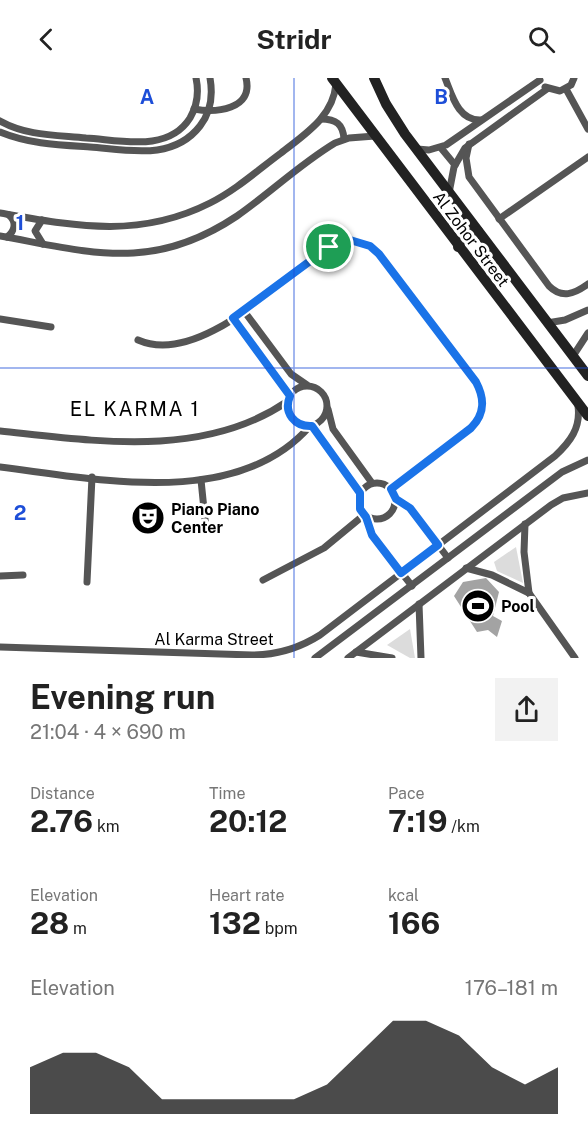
<!DOCTYPE html>
<meta charset="utf-8">
<style>
body{margin:0;font-family:"Public Sans",sans-serif;background:#f2f2f2;color:#222;height:100vh;display:flex;flex-direction:column;font-size:22px;white-space:nowrap}
*{box-sizing:border-box;margin:0}
p{font-size:20px;color:#767676}
.icon{flex:none;width:33px;height:33px;fill:none;stroke:currentColor;stroke-width:2;stroke-linecap:round;stroke-linejoin:round}
.map{position:relative;height:580px;overflow:hidden}
.side{display:flex;flex-direction:column;background:#fff;flex:1}
.side>*{flex:none}
.pin{position:absolute;display:grid;place-items:center;width:51px;height:51px;color:#fff;margin:-26px;border:3px solid #fff;border-radius:50%;box-shadow:0 2px 6px #0007}
.round{display:grid;place-items:center;flex:none;width:63px;height:63px;border-radius:0px;background:#f2f2f2}
.summary{display:flex;align-items:center;justify-content:space-between;height:102px;padding:0 30px}
h1{font-size:33px;font-weight:700;line-height:45px}
.figures{display:grid;grid-template-columns:repeat(3,1fr);gap:9px;height:102px;padding:6px 30px}
.figures div{display:grid;align-content:center}
.figures b{font-size:30px;font-weight:700}
.figures small{font-size:16px;font-weight:400}
.figures p{font-size:16px}
.chart{height:168px;padding:12px 30px}
.chart p{display:flex;justify-content:space-between}
.chart svg{width:100%;height:108px;margin-top:6px;fill:#000;opacity:.7}
header{display:flex;justify-content:space-between;align-items:center;height:78px;padding:0 30px;background:#fff;font-size:27px;font-weight:700}
.map>svg:first-child{display:block}
.green{fill:#dcdcdc}
.water{fill:#a3a3a3}
.lines{fill:none;stroke-linecap:round;stroke-linejoin:round}
.street{stroke:#555;stroke-width:7}
.secondary{stroke:#222;stroke-width:10}
.route-casing{stroke:#fff;stroke-width:12}
.route{stroke:#1a73e8;stroke-width:8}
.grid{fill:none;stroke:#1d4ed8;stroke-width:1.5;stroke-opacity:0.55}
.labels{text-anchor:middle;dominant-baseline:central;stroke-width:6;stroke-linejoin:round;paint-order:stroke}
.street-label{font-size:16px;fill:#000;stroke:#fff}
.poi-label{font-size:16px;font-weight:bold;fill:#000;stroke:#fff;text-anchor:start}
.quarter-label{font-size:20px;letter-spacing:1.5px;fill:#000;stroke:#fff}
.grid-label{font-size:20px;text-anchor:middle;font-weight:bold;fill:#1d4ed8;stroke:#fff;stroke-width:6;stroke-linejoin:round;paint-order:stroke}
</style>
<header><svg class="icon" aria-label="back" viewBox="0 0 24 24"><path d="M15 5l-7 7 7 7"/></svg>Stridr<svg class="icon" aria-label="search" viewBox="0 0 24 24"><circle cx="10" cy="10" r="6"/><path d="M15 15l6 6"/></svg></header>
<div class="map">
<svg width="588" height="580" viewBox="0 0 588 580">
<rect width="100%" height="100%" fill="#fff"/>
<!-- green -->
<g class="green">
<polygon points="516,469 523,505 497,493 494,484"/>
<polygon points="410,551 415,580 410,580 387,567"/>
</g>
<!-- water -->
<polygon class="water" points="486,500 499,514 493,538 502,543 497,559 488,552 477,554 454,518 463,504"/>
<g class="lines">
<!-- street -->
<g class="street">
<path d="M445 0C452 17 458 43 481 42"/>
<polyline points="545,9 560,13 571,7 574,0"/>
<polyline points="566,11 588,51"/>
<path d="M194 31C215 35 254 32 246 0"/>
<path d="M321 41C336 41 343 46 344 61"/>
<path d="M0 43C27 58 56 57 86 60 120 62 168 75 190 40 197 28 199 14 196 0"/>
<path d="M0 54C29 66 58 67 90 69 128 72 173 83 200 48 211 34 213 17 210 0"/>
<path d="M469 66 466 80 469 99 549 208C562 221 574 216 588 206"/>
<polyline points="441,70 455,87"/>
<polyline points="417,71 429,72 446,67 540,2"/>
<polyline points="449,115 454,89 465,70 547,11"/>
<path d="M0 135C75 148 139 161 210 125 236 112 258 92 281 75 305 56 333 39 336 6"/>
<polyline points="499,141 588,79"/>
<polyline points="42,142 35,153 43,166"/>
<path d="M0 158C91 174 152 195 237 138 270 115 300 86 335 65L349 60 375 58"/>
<path d="M7 159C15 153 17 144 9 137"/>
<polyline points="244,233 291,296 307,307"/>
<polyline points="233,240 290,318"/>
<polyline points="0,241 51,249"/>
<polyline points="547,245 565,242 588,232"/>
<path d="M138 262C193 286 264 218 305 187 315 179 327 168 339 164 350 160 360 163 371 168L476 304 483 323 478 343 391 411"/>
<polyline points="573,278 588,255"/>
<circle cx="307" cy="328" r="20"/>
<polyline points="328,331 333,351 372,405"/>
<polyline points="312,348 360,415"/>
<path d="M0 353C95 363 204 381 288 323"/>
<path d="M0 389C97 401 237 432 310 348"/>
<polyline points="201,402 206,451"/>
<circle cx="377" cy="423" r="18"/>
<polyline points="395,421 410,430 448,480"/>
<polyline points="366,439 372,457 412,508"/>
<polyline points="525,446 524,474 529,515"/>
<polyline points="466,490 492,497 529,515 575,580"/>
<polyline points="0,498 23,497"/>
<polyline points="263,502 324,470 364,437"/>
<polyline points="87,504 92,399"/>
<polyline points="419,526 421,580"/>
<path d="M0 569 252 577C277 577 298 571 320 557L555 378C570 364 581 350 578 328"/>
<polyline points="356,574 392,580"/>
<polyline points="315,580 562,394 588,382"/>
<polyline points="348,580 551,427 563,420 588,415"/>
</g>
<!-- secondary -->
<g class="secondary">
<polyline points="332,0 588,338"/>
<polyline points="374,0 386,26 405,56 588,298"/>
<polyline points="458,169 465,157 478,153"/>
</g>
</g>
<g class="lines">
<!-- route casing -->
<g class="route-casing">
<path id="route" d="M350 162 370 168 379 176 476 304C485 321 485 336 471 350L391 411 396 421 410 430 438 467 401 495 372 457 366 439 360 431V415L312 348C295 349 283 335 290 318L233 240 329 169Z"/>
</g>
<!-- route -->
<use href="#route" class="route"/>
</g>
<!-- grid -->
<path class="grid" d="M294 0V580M0 290H588"/>
<!-- icons -->
<defs>
<g id="theatre-disc" transform="scale(1.725)"><circle r="9.5" fill="#000" stroke="#fff"/><path d="M-5-5.5Q0-4 5-5.5V0Q5 5 0 6Q-5 5-5 0ZM-3.3-2.5H-1v1.5H-3.3ZM1-2.5H3.3v1.5H1ZM-2.8 1Q0 5.5 2.8 1Z" fill="#fff"/></g>
<g id="stadium-disc" transform="scale(1.725)"><circle r="9.5" fill="#000" stroke="#fff"/><path d="M0-5a6.5 5 0 1 0 0 10a6.5 5 0 1 0 0-10ZM-3.5-1.8h7v3.6h-7Z" fill="#fff"/></g>
</defs>
<g fill-rule="evenodd">
<use href="#theatre-disc" x="148" y="440"/>
<use href="#stadium-disc" x="478" y="528"/>
</g>
<g class="labels">
<!-- street labels -->
<g class="street-label">
<text transform="translate(471 161) rotate(53)">Al Zohor Street</text>
<text x="214" y="561">Al Karma Street</text>
</g>
<!-- poi labels -->
<g class="poi-label">
<text x="171" y="431">Piano Piano<tspan x="171" dy="18">Center</tspan></text>
<text x="501" y="528">Pool</text>
</g>
<!-- quarter labels -->
<g class="quarter-label">
<text x="135" y="331">EL KARMA 1</text>
</g>
</g>
<g class="grid-label">
<text x="147" y="26">A</text>
<text x="441" y="26">B</text>
<text x="20" y="152">1</text>
<text x="20" y="442">2</text>
</g>
</svg>
<div class="pin" style="left:329px;top:169px;background:#1e9e55"><svg class="icon" aria-label="arrive" viewBox="0 0 24 24"><path d="M6 21V4h12l-3 4 3 4H6"/></svg></div>
</div>
<section class="side">
<div class="summary"><div><h1>Evening run</h1><p>21:04 · 4 × 690 m</p></div><a class="round"><svg class="icon" aria-label="share" viewBox="0 0 24 24"><path d="M12 15V3M7 8l5-5 5 5M5 13v7h14v-7"/></svg></a></div>
<div class="figures">
<div><p>Distance</p><b>2.76<small> km</small></b></div>
<div><p>Time</p><b>20:12</b></div>
<div><p>Pace</p><b>7:19<small> /km</small></b></div>
</div>
<div class="figures">
<div><p>Elevation</p><b>28<small> m</small></b></div>
<div><p>Heart rate</p><b>132<small> bpm</small></b></div>
<div><p>kcal</p><b>166</b></div>
</div>
<div class="chart"><p><span>Elevation</span>176–181 m</p>
<svg viewBox="0 0 160 44" preserveAspectRatio="none"><path d="M0 44V25L10 19L20 19L30 25L40 38L50 38L60 38L70 38L80 38L90 32L100 19L110 6L120 6L130 12L140 25L150 32L160 25V44z"/></svg>
</div>
</section>
